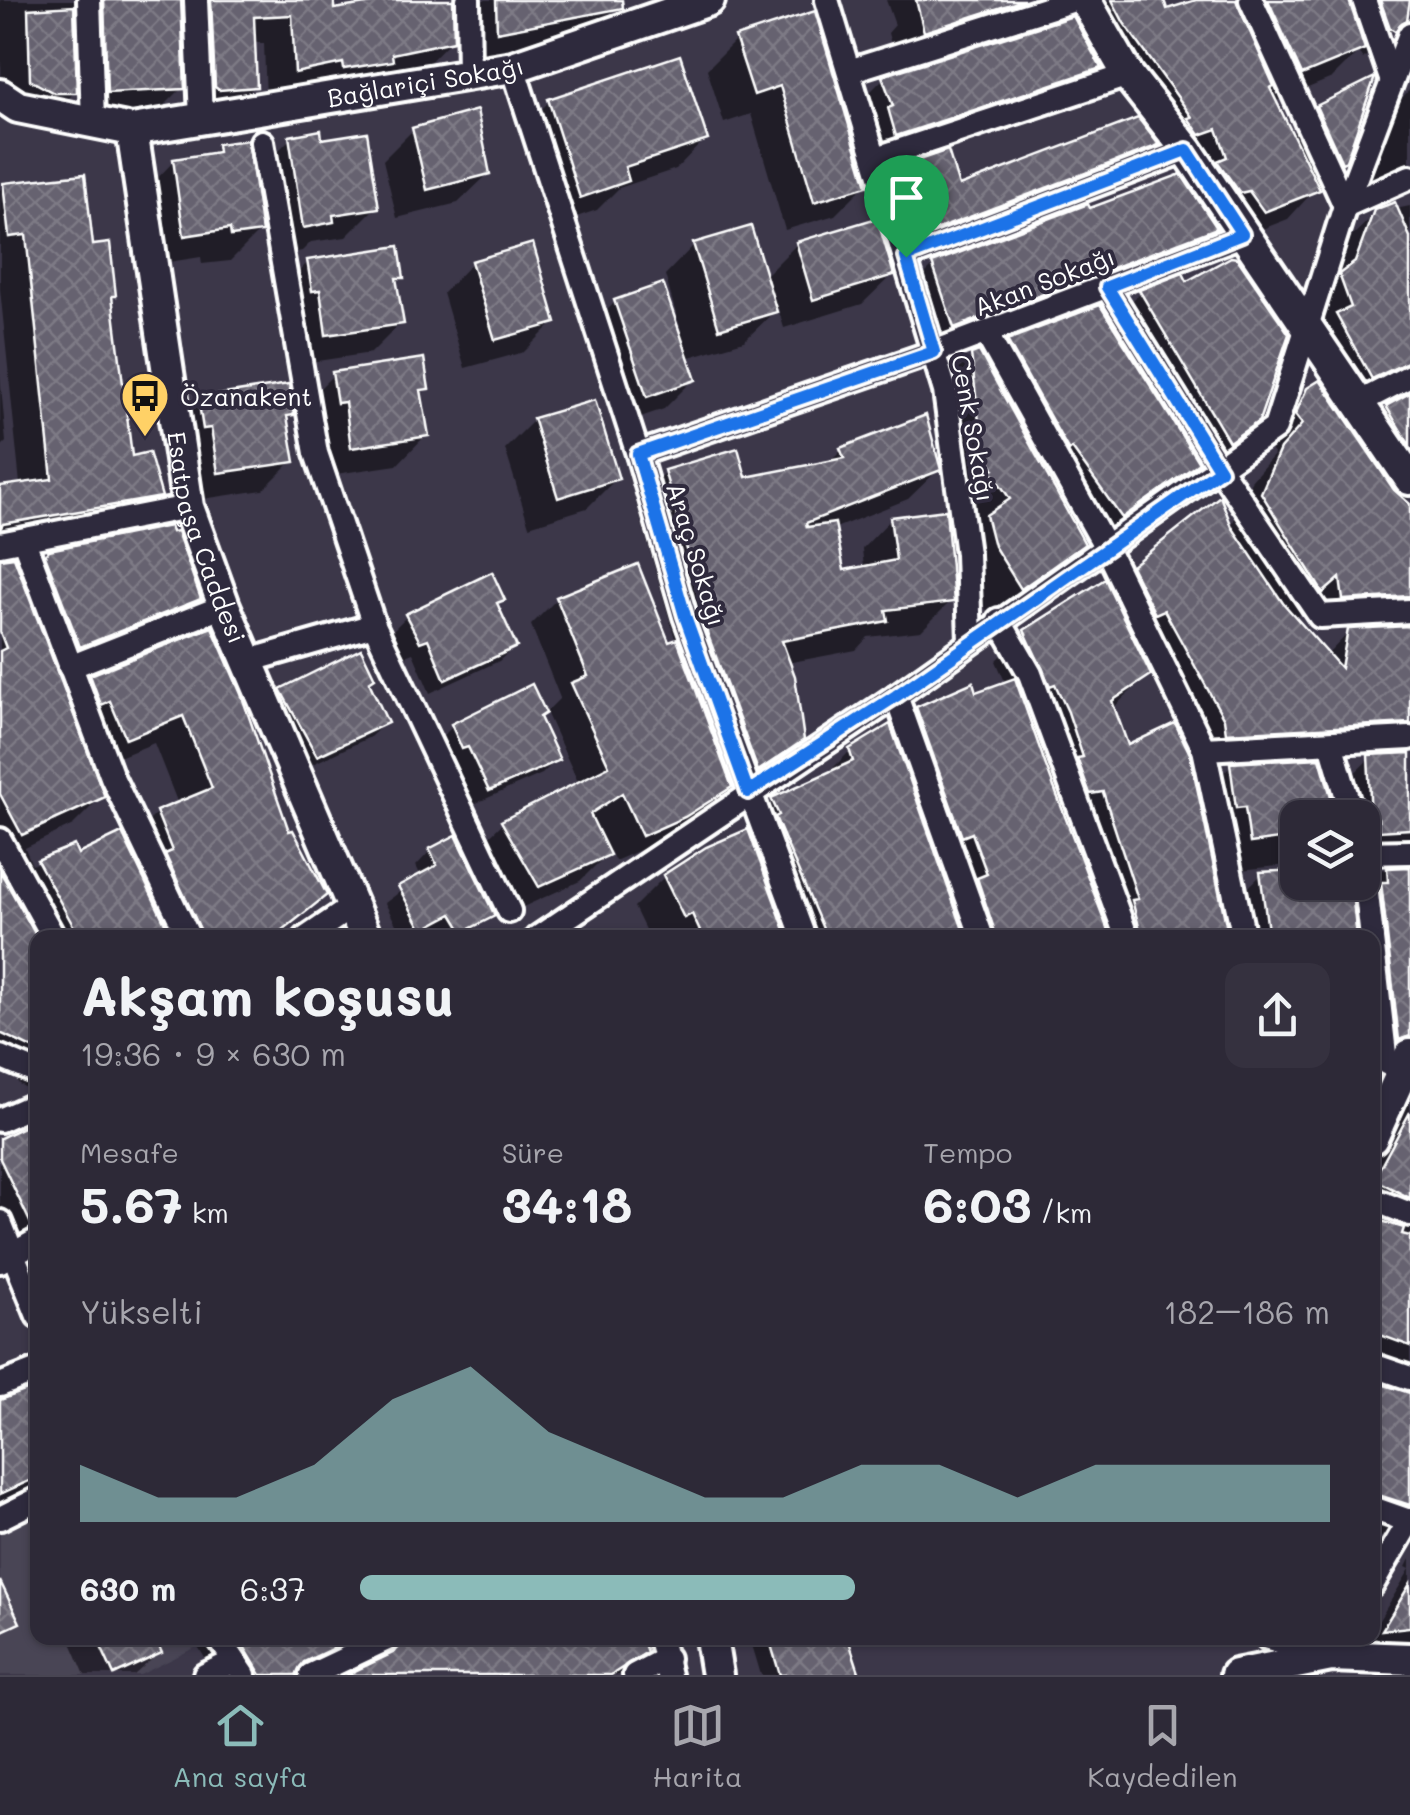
<!DOCTYPE html>
<html lang="tr">
<meta charset="utf-8">
<style>
body{margin:0;font-family:Mali,sans-serif;background:#35313f;color:#f1f3f6;height:100vh;display:flex;flex-direction:column;font-size:38px;white-space:nowrap}
*{box-sizing:border-box;margin:0}
p{font-size:32px;color:#a7a6ad}
.icon{flex:none;width:55px;height:55px;fill:none;stroke:currentColor;stroke-width:2;stroke-linecap:round;stroke-linejoin:round}
.map{position:relative;flex:1;overflow:hidden}
.sheet{position:absolute;left:30px;top:930px;width:1350px;height:715px;display:flex;flex-direction:column;background:#2d2937;border-radius:20px;box-shadow:0 2px 8px #0004,0 0 0 2px #484552}
.sheet>*{flex:none}
.controls{position:absolute;left:1280px;top:800px;display:grid;gap:20px}
.controls a{display:grid;place-items:center;width:100px;height:100px;border-radius:20px;background:#2d2937;box-shadow:0 2px 8px #0004,0 0 0 2px #484552;font-size:50px}
.pin{position:absolute;display:grid;place-items:center;width:85px;height:85px;color:#fff;margin:-102px -42px;border-radius:50% 50% 50% 0;rotate:-45deg;box-shadow:0 0 10px #0007}
.pin .icon{rotate:45deg}
.round{display:grid;place-items:center;flex:none;width:105px;height:105px;border-radius:20px;background:#35313f}
.headline{display:flex;align-items:center;justify-content:space-between;height:170px;padding:0 50px}
h1{font-size:55px;font-weight:800;line-height:75px}
.figures{display:grid;grid-template-columns:repeat(3,1fr);gap:15px;height:170px;padding:10px 50px}
.figures div{display:grid;align-content:center}
.figures b{font-size:50px;font-weight:800}
.figures small{font-size:28px;font-weight:400}
.figures p{font-size:28px}
.chart{height:280px;padding:20px 50px}
.chart p{display:flex;justify-content:space-between}
.chart svg{width:100%;height:180px;margin-top:10px;fill:#8bbbb9;opacity:.7}
ul{padding:0 50px;list-style:none;font-size:32px}
li{display:grid;grid-template-columns:160px 120px 1fr;align-items:center;height:75px}
li i{height:25px;border-radius:12px;background:#8bbbb9}
.dock{display:flex;justify-content:space-around;align-items:center;height:140px;border-top:2px solid #484552;background:#2d2937;font-size:28px;color:#a7a6ad}
.dock a{display:grid;justify-items:center;gap:5px}
.dock .on{color:#8bbbb9}
.map>svg:first-child{display:block}
.built{fill:#494455}
.shadow{fill:#0007;fill-rule:evenodd}
.building{fill:url(#building-cross-hatch);stroke:#fff;stroke-width:2.5}
.lines{fill:none;stroke-linecap:round;stroke-linejoin:round}
.street-casing{stroke:#fff;stroke-width:30}
.secondary-casing{stroke:#fff;stroke-width:38}
.street{stroke:#2f2a3d;stroke-width:22}
.secondary{stroke:#2f2a3d;stroke-width:30}
.route-casing{stroke:#fff;stroke-width:20}
.route{stroke:#1a73e8;stroke-width:12}
.labels{text-anchor:middle;dominant-baseline:central;stroke-width:8;stroke-linejoin:round;paint-order:stroke}
.street-label{font-size:25px;fill:#fff;stroke:#2f2a3d}
.poi-label{font-size:25px;fill:#fff;stroke:#2f2a3d;text-anchor:start}
</style>
<div class="map">
<svg width="1410" height="1675" viewBox="0 0 1410 1675">
<defs>
<pattern id="building-cross-hatch" width="8" height="8" patternUnits="userSpaceOnUse" patternTransform="scale(2.5)"><rect width="8" height="8" fill="#666270"/><path d="M0 0l8 8M0 8l8-8" fill="none" stroke="#7d7a85"/></pattern>
</defs>
<rect width="100%" height="100%" fill="#3c3749"/>
<filter id="ink" filterUnits="userSpaceOnUse"><feTurbulence type="fractalNoise" baseFrequency=".01" numOctaves="2"/><feDisplacementMap in="SourceGraphic" scale="20" xChannelSelector="R" yChannelSelector="G"/><feConvolveMatrix kernelMatrix="1 2 1 2 8 2 1 2 1" color-interpolation-filters="sRGB"/></filter>
<g filter="url(#ink)">
<!-- built -->
<polygon class="built" points="37,1510 38,1638 198,1638 202,1644 140,1675 0,1675 0,1530"/>
<!-- shadow -->
<g class="shadow">
<polygon points="0,0 331,0 332,12 369,6 369,0 614,0 616,8 587,37 469,59 468,36 454,37 422,70 266,101 264,43 253,43 255,86 226,115 186,116 185,85 153,117 79,121 78,89 45,121 2,109"/>
<polygon points="886,0 1038,0 895,59 888,33 895,25"/>
<polygon points="1067,0 1161,0 1166,12 1204,0 1410,0 1410,4 1404,18 1363,59 1358,52 1332,78 1274,102 1290,135 1317,108 1373,81 1340,162 1288,219 1234,240 1219,219 1210,222 1214,228 1185,257 924,356 904,295 934,265 1088,212 1190,192 1197,185 1187,157 1169,163 1156,144 1126,174 896,262 879,196 909,166 958,189 1140,120 1093,51 1090,53 1098,67 1071,94 870,161 857,105 884,78 1077,30 1081,28"/>
<polygon points="813,14 865,185 835,215 785,230 751,114 724,123 707,69 737,39"/>
<polygon points="1410,89 1410,181 1376,192 1369,179 1393,108"/>
<polygon points="549,102 705,139 676,169 619,188 597,210 550,226 519,131"/>
<polygon points="413,130 488,174 458,203 397,218 383,160"/>
<polygon points="291,138 320,142 376,207 346,237 311,242 302,251 274,256 261,168"/>
<polygon points="219,146 260,231 230,261 202,264 201,257 156,264 145,191 174,161 209,156"/>
<polygon points="4,186 90,248 109,298 130,459 159,496 129,526 0,544 0,486 20,484 0,289 0,190"/>
<path d="M1410 206V498L1405 500 1410 508V748L1197 761 1195 749 1152 671 1112 709 1126 748 1200 817 1205 816 1202 795 1231 765 1298 818V864L1221 872 1216 835 1205 837 1226 938H649L634 907 664 877 744 833 773 800 824 777 850 751 891 735 917 709 1006 684 996 661 1026 632 1108 592 1133 568 1230 529 1251 481 1274 455 1267 446 1278 421 1309 390 1357 438 1395 403 1379 389 1342 407 1308 346 1311 305 1328 289 1345 243 1376 213ZM1310 604 1314 628 1354 627 1327 655 1294 619ZM1074 820 1102 909 1098 911 1065 822ZM943 861 957 901 952 906 937 863Z"/>
<polygon points="797,244 892,275 862,304 784,328 778,308 744,341 686,358 693,380 664,409 617,425 586,332 615,302 681,331 665,275 694,245 764,277"/>
<polygon points="308,262 401,277 395,283 401,323 371,353 297,364 279,292"/>
<polygon points="472,263 554,322 524,352 465,368 443,293"/>
<polygon points="1141,292 1257,420 1226,450 1199,470 1195,464 1166,493 1092,545 1068,518 1082,544 1052,573 991,617 965,576 957,546 979,525 963,502 942,386 972,356 984,366 1009,342 1109,324"/>
<polygon points="0,374 6,442 0,448"/>
<polygon points="334,374 426,388 420,395 426,435 397,465 322,476 304,404"/>
<polygon points="199,400 292,414 286,420 292,461 263,490 189,501 170,430"/>
<polygon points="534,420 617,478 587,508 529,526 505,449"/>
<polygon points="841,450 938,470 908,499 833,529 842,573 864,568 862,549 891,519 951,601 921,631 868,637 856,650 787,663 802,739 772,769 728,798 726,791 703,813 656,843 615,861 610,851 580,881 512,912 476,849 503,823 579,784 546,712 560,698 531,625 557,599 668,645 676,642 636,502 665,472 744,480 827,464"/>
<path d="M50 552 199 598 169 628 55 673 66 702 91 677 210 630 287 834 324 895 278 938H38V1088L32 1091 19 1084 9 1068 0 1075V558L12 559 21 582ZM81 728 97 766 154 743 178 804 157 813 125 845 77 857 73 848 32 865 25 848 73 825 102 796 77 730Z"/>
<polygon points="502,600 496,606 514,647 499,661 430,693 413,653 405,656 392,631 407,616"/>
<polygon points="366,683 385,723 370,737 302,769 267,706 281,691"/>
<polygon points="538,718 557,759 542,774 474,804 453,761 447,762 438,741 453,726"/>
<polygon points="1410,756 1410,854 1362,858 1362,818 1340,787 1370,758"/>
<polygon points="430,851 492,915 462,938 443,938 437,926 416,938 403,938 385,903 421,876 416,866"/>
<polygon points="1410,867 1410,1077 1387,1066 1372,1068 1372,938 1236,938 1231,904 1261,875 1350,900 1380,870"/>
<polygon points="1410,1094 1410,1385 1372,1372 1372,1160"/>
<polygon points="38,1123 38,1231 0,1249 0,1141"/>
<polygon points="38,1264 38,1323 19,1283"/>
<polygon points="1372,1383 1410,1392 1410,1507 1372,1547"/>
<polygon points="38,1387 38,1490 0,1508 0,1402"/>
<polygon points="1410,1559 1410,1652 1356,1658 1410,1569 1406,1567"/>
<polygon points="69,1638 152,1638 159,1653 134,1675 85,1675"/>
<polygon points="193,1638 640,1638 644,1651 620,1675 351,1675 376,1663 368,1648 311,1675 215,1675"/>
<polygon points="750,1638 845,1638 857,1675 761,1675"/>
<polygon points="1234,1638 1312,1638 1305,1645 1264,1646"/>
</g>
<!-- building -->
<g class="building">
<polygon points="104,0 181,0 185,89 107,93"/>
<polygon points="211,0 334,0 334,9 391,0 453,0 454,41 392,54 393,61 344,69 343,63 295,73 292,15 254,17 257,87 219,90 215,87"/>
<polygon points="496,0 622,0 623,8 497,32"/>
<polygon points="916,0 1024,0 924,32"/>
<polygon points="1112,0 1164,0 1167,9 1196,0 1236,0 1274,86 1270,88 1320,190 1264,212 1249,191 1240,193 1217,161 1227,157 1217,129 1200,135 1188,118 1192,117 1124,23"/>
<polygon points="1268,0 1349,0 1365,49 1302,75"/>
<polygon points="1380,0 1410,0 1407,20 1395,31 1390,28"/>
<polygon points="74,6 77,93 54,93 30,80 28,9"/>
<polygon points="815,11 867,186 814,202 780,86 754,95 735,37"/>
<polygon points="1073,16 1101,68 896,136 888,108 893,106 882,76"/>
<polygon points="680,55 708,140 625,167 629,181 580,198 548,99"/>
<polygon points="1375,77 1346,161 1342,163 1316,106"/>
<polygon points="477,110 490,174 427,190 412,128"/>
<polygon points="1138,118 1159,145 925,234 907,164 948,150 959,186"/>
<polygon points="321,130 322,139 367,132 379,208 333,215 334,222 303,228 289,136"/>
<polygon points="248,140 262,232 231,236 230,229 184,236 173,159 218,152 217,144"/>
<polygon points="85,174 93,245 110,243 116,296 112,296 132,456 149,452 162,497 3,524 0,529 0,486 52,479 26,235 9,237 3,183"/>
<polygon points="1181,174 1217,228 954,328 932,263 1088,204 1090,208"/>
<polygon points="1395,202 1410,237 1410,361 1372,379 1336,314 1351,307 1339,274 1355,262 1374,210"/>
<polygon points="877,218 894,275 813,300 796,242"/>
<polygon points="751,226 777,312 719,329 693,243"/>
<polygon points="533,243 556,323 495,340 471,261"/>
<polygon points="399,246 404,278 396,278 404,324 326,335 320,290 312,291 307,260"/>
<polygon points="1231,257 1237,258 1289,334 1259,421 1229,442 1139,290 1183,273 1187,281"/>
<polygon points="663,283 696,380 647,397 614,300"/>
<polygon points="1100,305 1199,463 1122,518 1072,448 1069,451 1007,340"/>
<polygon points="979,351 1085,544 1021,589 994,546 986,515 1010,499 991,471 994,468 982,447 971,354"/>
<polygon points="424,358 429,389 421,390 429,436 351,448 345,402 337,403 332,372"/>
<polygon points="1320,380 1394,490 1410,504 1410,596 1343,600 1340,578 1323,593 1261,493 1280,449 1302,424 1295,415 1307,388"/>
<polygon points="289,384 294,415 287,416 295,462 218,473 211,428 203,429 198,398"/>
<polygon points="1410,393 1410,446 1386,406"/>
<polygon points="595,400 619,479 558,498 533,418"/>
<polygon points="926,415 941,470 806,523 807,527 835,523 844,570 896,560 890,517 946,510 954,602 886,610 888,621 782,641 795,676 804,740 758,771 705,627 709,626 664,470 738,448 746,477 844,458 840,448"/>
<polygon points="1220,496 1232,527 1283,603 1341,668 1348,629 1410,626 1410,723 1226,733 1224,719 1164,610 1155,614 1131,566"/>
<polygon points="170,526 172,532 177,531 201,599 80,647 45,555 49,550"/>
<polygon points="14,557 105,797 22,835 0,794 0,651 6,648 0,632 0,559"/>
<polygon points="638,564 669,642 677,639 732,787 685,817 642,836 622,793 590,814 610,855 539,887 501,821 609,766 571,683 588,676 556,597"/>
<polygon points="492,572 505,600 497,603 517,647 445,680 428,639 420,642 405,614"/>
<polygon points="1105,579 1151,675 1112,701 1128,745 1175,723 1190,754 1227,929 1191,938 1142,938 1132,900 1138,899 1103,792 1090,794 1077,758 1083,757 1068,712 1055,684 1050,686 1024,630"/>
<polygon points="212,627 241,694 289,831 293,830 327,895 273,938 204,938 165,854 172,851 156,811 212,788 183,716 126,739 110,701 101,705 90,675"/>
<polygon points="361,649 375,678 369,682 388,723 317,756 280,689"/>
<polygon points="1015,678 1046,766 1111,938 997,938 977,878 987,874 972,833 962,837 916,707 973,682 976,692"/>
<polygon points="532,684 546,713 540,717 560,760 489,791 468,747 462,749 451,724"/>
<polygon points="890,724 966,938 827,938 775,817 779,815 771,798 853,761 849,749"/>
<polygon points="1410,753 1410,829 1379,831 1378,818 1371,818 1368,755"/>
<polygon points="1320,758 1337,818 1292,818 1294,837 1250,843 1245,807 1236,808 1230,763"/>
<polygon points="748,829 788,938 703,938 692,914 684,918 663,875 706,847"/>
<polygon points="122,833 172,938 80,938 37,860 74,845 78,854"/>
<polygon points="456,835 495,916 463,932 452,914 422,930 398,886 437,865 429,849"/>
<polygon points="1410,867 1410,1036 1399,1040 1381,882 1388,882 1387,868"/>
<polygon points="1298,870 1298,882 1351,882 1357,938 1269,938 1260,872"/>
<polygon points="0,871 38,939 38,1051 0,1033"/>
<polygon points="1410,1112 1410,1198 1374,1179"/>
<polygon points="38,1120 38,1225 32,1226 0,1159 0,1138"/>
<polygon points="1372,1218 1404,1228 1402,1234 1410,1236 1410,1346 1372,1332"/>
<polygon points="1372,1381 1410,1393 1410,1505 1372,1493"/>
<polygon points="38,1386 38,1477 0,1494 0,1400"/>
<polygon points="0,1581 20,1623 0,1632"/>
<polygon points="1410,1584 1410,1627 1382,1630"/>
<polygon points="97,1638 155,1638 162,1653 114,1675"/>
<polygon points="239,1638 355,1638 304,1662 296,1675 261,1675"/>
<polygon points="404,1638 642,1638 647,1652 611,1675 346,1675 395,1652"/>
<polygon points="769,1638 848,1638 860,1675 780,1675"/>
</g>
<g class="lines">
<!-- street casing -->
<g class="street-casing">
<g id="street">
<polyline points="89,0 93,122"/>
<polyline points="196,0 201,119"/>
<polyline points="468,0 469,76"/>
<polyline points="827,0 945,391 967,554 970,641"/>
<polyline points="1251,0 1345,206 1410,177"/>
<polyline points="1364,0 1391,79"/>
<polyline points="513,67 638,454 685,616 804,938"/>
<polyline points="849,71 1074,0"/>
<polyline points="262,142 316,453 374,625 509,911"/>
<polyline points="877,158 1128,75"/>
<polyline points="906,257 1187,150"/>
<polyline points="1107,287 1220,469 1320,616 1410,611"/>
<polyline points="986,333 1106,548 1204,749 1244,938"/>
<polyline points="1358,403 1410,376"/>
<polyline points="638,454 934,352 1242,235"/>
<polyline points="24,541 112,777 189,938"/>
<polyline points="0,544 188,507"/>
<polyline points="999,620 1030,674 1127,938"/>
<polyline points="248,661 374,625"/>
<polyline points="70,667 224,606"/>
<polyline points="896,696 982,938"/>
<polyline points="1331,743 1353,818"/>
<polyline points="1204,749 1410,738"/>
<polyline points="0,840 54,938"/>
<polyline points="1362,850 1372,938"/>
<polyline points="1363,853 1410,852"/>
<polyline points="306,938 350,908"/>
<polyline points="537,938 896,696 1275,428 1345,206 1410,34"/>
<polyline points="1372,939 1386,1063 1410,1075"/>
<polyline points="0,1057 38,1073"/>
<polyline points="0,1120 38,1103"/>
<polyline points="1372,1199 1410,1214"/>
<polyline points="0,1222 38,1316"/>
<polyline points="0,1261 38,1240"/>
<polyline points="1372,1365 1410,1378"/>
<polyline points="0,1385 38,1370"/>
<polyline points="1372,1508 1409,1521"/>
<polyline points="0,1518 38,1499"/>
<polyline points="1372,1585 1410,1520"/>
<polyline points="219,1638 244,1675"/>
<polyline points="660,1638 669,1675"/>
<polyline points="1268,1638 1331,1656 1342,1638"/>
<polyline points="205,1675 234,1661"/>
<polyline points="311,1675 389,1638"/>
<polyline points="635,1675 667,1658"/>
</g>
</g>
<!-- secondary casing -->
<g class="secondary-casing">
<g id="secondary">
<polyline points="1085,0 1128,75 1187,150 1410,479"/>
<path id="s1" d="M0 95 18 107 132 130 513 67 709 0"/>
<path id="s2" d="M132 130 188 507 224 606 366 938"/>
<polyline points="1372,1138 1410,1055"/>
<polyline points="711,1638 717,1675"/>
<polyline points="1236,1675 1331,1656 1410,1659"/>
</g>
</g>
<!-- street -->
<use href="#street" class="street"/>
<!-- secondary -->
<use href="#secondary" class="secondary"/>
</g>
</g>
<g class="lines" filter="url(#ink)">
<!-- route casing -->
<g class="route-casing">
<polygon id="route" points="1187,150 1242,234 1107,287 1220,470 896,696 748,792 685,616 638,454 934,352 906,257"/>
</g>
<!-- route -->
<use href="#route" class="route"/>
</g>
<!-- icons -->
<defs>
<g id="bus-pin" transform="scale(2.5)"><path d="M0 17L-7.5 6A9.5 9.5 0 1 1 7.5 6Z" fill="#ffd166" stroke="#2f2a3d"/><path d="M-5-6H5V4H4V6H2V4H-2V6H-4V4H-5ZM-3.5-4V0h7V-4ZM-3.5 1.2v1.5H-2V1.2ZM2 1.2v1.5H3.5V1.2Z" fill="#111"/></g>
</defs>
<g fill-rule="evenodd">
<use href="#bus-pin" x="145" y="396"/>
</g>
<g class="labels">
<!-- street labels -->
<g class="street-label">
<text stroke="none"><textPath href="#s1" startOffset="435">Bağlariçi Sokağı</textPath></text>
<text transform="translate(1044 281) rotate(-21)">Akan Sokağı</text>
<text transform="translate(974 428) rotate(80)">Cenk Sokağı</text>
<text stroke="none"><textPath href="#s2" startOffset="415">Esatpaşa Caddesi</textPath></text>
<text transform="translate(697 554) rotate(73)">Araç Sokağı</text>
</g>
<!-- poi labels -->
<g class="poi-label">
<text x="180" y="396">Özanakent</text>
</g>
</g>
</svg>
<div class="controls">
<a><svg class="icon" aria-label="layers" viewBox="0 0 24 24"><path d="M12 4l9 5-9 5-9-5zM3 14l9 5 9-5"/></svg></a>
</div>
<div class="pin" style="left:906px;top:257px;background:#1e9e55"><svg class="icon" aria-label="arrive" viewBox="0 0 24 24"><path d="M6 21V4h12l-3 4 3 4H6"/></svg></div>
<section class="sheet">
<div class="headline"><div><h1>Akşam koşusu</h1><p>19:36 · 9 × 630 m</p></div><a class="round"><svg class="icon" aria-label="share" viewBox="0 0 24 24"><path d="M12 15V3M7 8l5-5 5 5M5 13v7h14v-7"/></svg></a></div>
<div class="figures">
<div><p>Mesafe</p><b>5.67<small> km</small></b></div>
<div><p>Süre</p><b>34:18</b></div>
<div><p>Tempo</p><b>6:03<small> /km</small></b></div>
</div>
<div class="chart"><p><span>Yükselti</span>182–186 m</p>
<svg viewBox="0 0 160 44" preserveAspectRatio="none"><path d="M0 44V30L10 38L20 38L30 30L40 14L50 6L60 22L70 30L80 38L90 38L100 30L110 30L120 38L130 30L140 30L150 30L160 30V44z"/></svg>
</div>
<ul>
<li><b>630 m</b>6:37<i style="width:51%"></i></li>
</ul>
</section>
</div>
<nav class="dock">
<a class="on"><svg class="icon" aria-label="home" viewBox="0 0 24 24"><path d="M3 11l9-7 9 7M6 9v11h12V9"/></svg>Ana sayfa</a>
<a><svg class="icon" aria-label="map" viewBox="0 0 24 24"><path d="M3 6l6-2 6 2 6-2v14l-6 2-6-2-6 2zM9 4v14M15 6v14"/></svg>Harita</a>
<a><svg class="icon" aria-label="saved" viewBox="0 0 24 24"><path d="M7 4h10v16l-5-4-5 4z"/></svg>Kaydedilen</a>
</nav>
